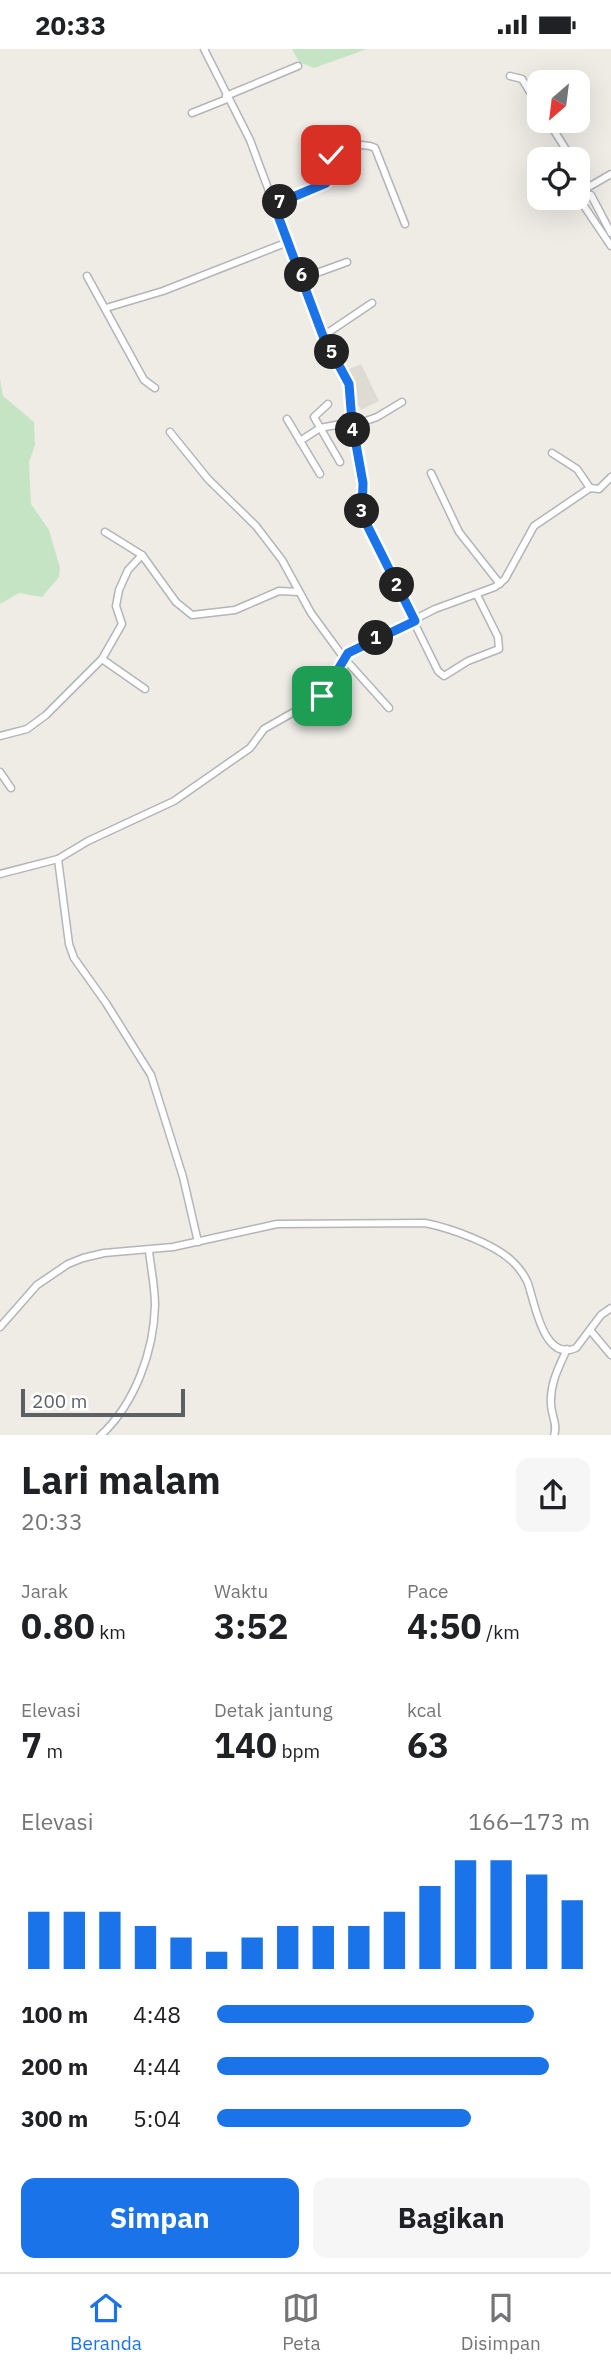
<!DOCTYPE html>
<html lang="id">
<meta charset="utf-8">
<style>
body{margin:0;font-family:"IBM Plex Sans",sans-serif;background:#f6f6f6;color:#202124;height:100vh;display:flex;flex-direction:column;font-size:26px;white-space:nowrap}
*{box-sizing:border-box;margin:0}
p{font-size:23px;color:#757577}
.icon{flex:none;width:38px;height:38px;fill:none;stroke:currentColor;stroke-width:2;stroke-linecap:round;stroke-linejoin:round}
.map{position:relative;height:1386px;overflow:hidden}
.sheet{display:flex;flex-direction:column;background:#fff;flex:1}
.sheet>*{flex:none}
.needle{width:46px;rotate:208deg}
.tools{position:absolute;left:527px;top:21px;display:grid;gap:14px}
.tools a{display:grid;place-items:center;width:63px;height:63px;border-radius:14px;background:#fff;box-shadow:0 7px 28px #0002;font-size:35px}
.scale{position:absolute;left:21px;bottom:18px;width:164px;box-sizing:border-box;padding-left:7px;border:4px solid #5d6164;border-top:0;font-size:19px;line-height:24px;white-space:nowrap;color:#5d6164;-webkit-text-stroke:5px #fff;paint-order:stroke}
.pin{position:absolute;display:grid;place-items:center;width:60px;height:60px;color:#fff;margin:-30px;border-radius:14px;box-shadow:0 4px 10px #0006}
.km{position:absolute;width:35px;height:35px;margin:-18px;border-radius:50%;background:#222;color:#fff;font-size:19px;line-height:35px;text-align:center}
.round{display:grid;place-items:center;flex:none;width:74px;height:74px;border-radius:14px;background:#f6f6f6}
.summary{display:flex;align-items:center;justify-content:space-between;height:119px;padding:0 21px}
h1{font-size:38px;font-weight:800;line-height:52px}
.figures{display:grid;grid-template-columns:repeat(3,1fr);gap:10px;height:119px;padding:7px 21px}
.figures div{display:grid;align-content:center}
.figures b{font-size:35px;font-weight:800}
.figures small{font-size:19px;font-weight:400}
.figures p{font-size:19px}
.chart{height:196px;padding:14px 21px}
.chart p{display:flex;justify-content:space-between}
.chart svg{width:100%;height:126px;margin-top:7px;stroke:#1a73e8;stroke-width:6}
.primary-button{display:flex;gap:14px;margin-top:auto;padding:14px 21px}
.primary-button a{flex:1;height:80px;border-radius:14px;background:#1a73e8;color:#fff;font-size:28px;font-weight:800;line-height:80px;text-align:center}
.primary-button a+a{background:#f6f6f6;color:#202124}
ul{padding:0 21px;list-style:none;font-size:23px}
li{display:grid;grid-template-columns:112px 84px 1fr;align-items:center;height:52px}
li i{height:18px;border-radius:9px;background:#1a73e8}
.status{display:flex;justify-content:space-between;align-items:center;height:49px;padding:0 35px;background:#fff;direction:ltr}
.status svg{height:19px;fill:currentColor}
.tab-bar{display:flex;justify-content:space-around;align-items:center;height:98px;border-top:2px solid #e0e0e0;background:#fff;font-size:19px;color:#757577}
.tab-bar a{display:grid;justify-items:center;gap:4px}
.tab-bar .active{color:#1a73e8}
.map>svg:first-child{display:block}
.education{fill:#dedbd3}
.green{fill:#c5e4c4}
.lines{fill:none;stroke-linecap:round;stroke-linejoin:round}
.minor-casing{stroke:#b2b5b9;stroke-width:9}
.minor{stroke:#fff;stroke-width:6}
.route-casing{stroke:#fff;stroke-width:14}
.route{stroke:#1a73e8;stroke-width:9}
</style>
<div class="status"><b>20:33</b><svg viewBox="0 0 49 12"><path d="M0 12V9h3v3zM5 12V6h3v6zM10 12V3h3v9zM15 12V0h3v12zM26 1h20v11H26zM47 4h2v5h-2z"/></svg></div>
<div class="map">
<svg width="611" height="1387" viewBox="0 0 611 1387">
<rect width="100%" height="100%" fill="#eeece5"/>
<!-- education -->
<polygon class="education" points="361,315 379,352 361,361 359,357 353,360 345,322"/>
<!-- green -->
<g class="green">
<polygon points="292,0 367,0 314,19 299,13"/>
<polygon points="0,330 3,347 34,373 35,396 29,413 31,455 49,481 60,519 59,528 42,548 19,544 0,555"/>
</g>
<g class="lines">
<!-- minor casing -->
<g class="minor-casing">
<g id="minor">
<polyline points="204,0 250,91 311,255 348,332 363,434 362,466 367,478 438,622 444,627 468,612 499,600 498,588 477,546"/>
<polyline points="510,27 522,30 539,58"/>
<polyline points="226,47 298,17"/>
<polyline points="192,64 227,50"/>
<polyline points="548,72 572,110"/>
<polyline points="578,120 588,138"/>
<polyline points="611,125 580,143 578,148 611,197"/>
<polyline points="591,146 611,184"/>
<path d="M274 156 326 134C330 126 327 120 329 111 332 96 364 93 375 99L405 175"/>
<polyline points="87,227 144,331 155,339"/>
<polyline points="303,229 347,213"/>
<polyline points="106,259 163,242 288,193"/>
<polyline points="323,287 372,254"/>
<polyline points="328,355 314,368 340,413"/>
<polyline points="287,370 320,425"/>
<polyline points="352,377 377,368 402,353"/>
<polyline points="170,383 208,430 256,477 282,511 311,564 344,609 389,659"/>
<polyline points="300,392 320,379 352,373"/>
<polyline points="552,404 577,420 590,439"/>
<polyline points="431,424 459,483 500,535"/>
<polyline points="105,483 142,506 176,553 192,566 235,561 279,542 299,543"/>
<polyline points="142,506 128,521 119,541 116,557 122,575 102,610 145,640"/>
<polyline points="0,687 27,680 46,666 102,610"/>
<polyline points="0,723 11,739"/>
<polyline points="58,810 69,895 74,909 106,954 151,1026 183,1128 198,1193"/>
<polyline points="0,825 58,810 88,792 174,752 250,699 264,680 322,647 348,604 435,560 495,538 505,530 534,477 590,439 599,440 611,428"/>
<path d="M0 1278 37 1236 68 1215 83 1209 104 1204 173 1198 277 1175 425 1174C450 1179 496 1195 514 1214 519 1219 524 1226 527 1232 534 1248 542 1314 576 1299L601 1266 611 1259"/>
<polyline points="590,1281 611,1306"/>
<path d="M100 1387C135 1355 154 1302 155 1256 155 1238 151 1220 149 1202"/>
<path d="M554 1387C558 1374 551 1367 551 1354 550 1334 559 1318 567 1300"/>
</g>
</g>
<!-- minor -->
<use href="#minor" class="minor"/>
</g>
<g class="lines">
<!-- route casing -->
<g class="route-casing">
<polyline id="route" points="322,647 348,604 415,572 362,466 363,434 352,373 349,335 323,287 274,156 326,134 331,106"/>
</g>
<!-- route -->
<use href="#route" class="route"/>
</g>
</svg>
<div class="tools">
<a><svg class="needle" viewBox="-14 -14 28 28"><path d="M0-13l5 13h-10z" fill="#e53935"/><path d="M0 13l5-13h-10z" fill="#757577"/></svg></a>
<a><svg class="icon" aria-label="locate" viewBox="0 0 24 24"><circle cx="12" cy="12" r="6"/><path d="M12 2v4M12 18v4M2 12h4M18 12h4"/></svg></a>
</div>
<div class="scale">200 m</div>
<div class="pin" style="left:322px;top:647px;background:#1e9e55"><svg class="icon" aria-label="arrive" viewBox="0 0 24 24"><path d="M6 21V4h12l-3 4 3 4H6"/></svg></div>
<div class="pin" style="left:331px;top:106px;background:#d93025"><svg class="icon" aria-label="check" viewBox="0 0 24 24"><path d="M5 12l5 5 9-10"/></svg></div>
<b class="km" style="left:376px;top:589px">1</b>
<b class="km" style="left:397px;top:536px">2</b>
<b class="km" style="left:362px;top:462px">3</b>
<b class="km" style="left:353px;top:381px">4</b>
<b class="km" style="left:332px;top:303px">5</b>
<b class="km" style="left:302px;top:226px">6</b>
<b class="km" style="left:280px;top:153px">7</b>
</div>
<section class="sheet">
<div class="summary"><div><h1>Lari malam</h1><p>20:33</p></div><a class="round"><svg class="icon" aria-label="share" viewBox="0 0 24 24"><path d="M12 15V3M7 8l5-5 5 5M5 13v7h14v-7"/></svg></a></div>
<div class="figures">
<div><p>Jarak</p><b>0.80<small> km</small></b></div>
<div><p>Waktu</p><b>3:52</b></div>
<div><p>Pace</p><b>4:50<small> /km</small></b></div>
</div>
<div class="figures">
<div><p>Elevasi</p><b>7<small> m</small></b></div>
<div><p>Detak jantung</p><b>140<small> bpm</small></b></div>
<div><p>kcal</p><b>63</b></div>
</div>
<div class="chart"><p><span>Elevasi</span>166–173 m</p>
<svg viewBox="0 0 160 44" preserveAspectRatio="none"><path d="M5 44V24M15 44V24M25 44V24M35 44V29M45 44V33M55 44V38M65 44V33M75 44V29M85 44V29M95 44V29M105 44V24M115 44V15M125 44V6M135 44V6M145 44V11M155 44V20"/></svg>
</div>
<ul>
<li><b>100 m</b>4:48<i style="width:85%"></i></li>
<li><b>200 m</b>4:44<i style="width:89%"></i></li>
<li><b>300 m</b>5:04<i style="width:68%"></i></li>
</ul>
<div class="primary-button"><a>Simpan</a><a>Bagikan</a></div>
</section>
<nav class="tab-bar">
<a class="active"><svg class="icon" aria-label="home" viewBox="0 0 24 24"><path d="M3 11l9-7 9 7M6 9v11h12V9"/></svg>Beranda</a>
<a><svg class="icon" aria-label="map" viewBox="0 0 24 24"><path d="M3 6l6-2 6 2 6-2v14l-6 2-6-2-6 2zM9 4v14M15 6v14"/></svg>Peta</a>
<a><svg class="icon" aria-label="saved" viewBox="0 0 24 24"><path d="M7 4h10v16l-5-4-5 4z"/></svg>Disimpan</a>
</nav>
